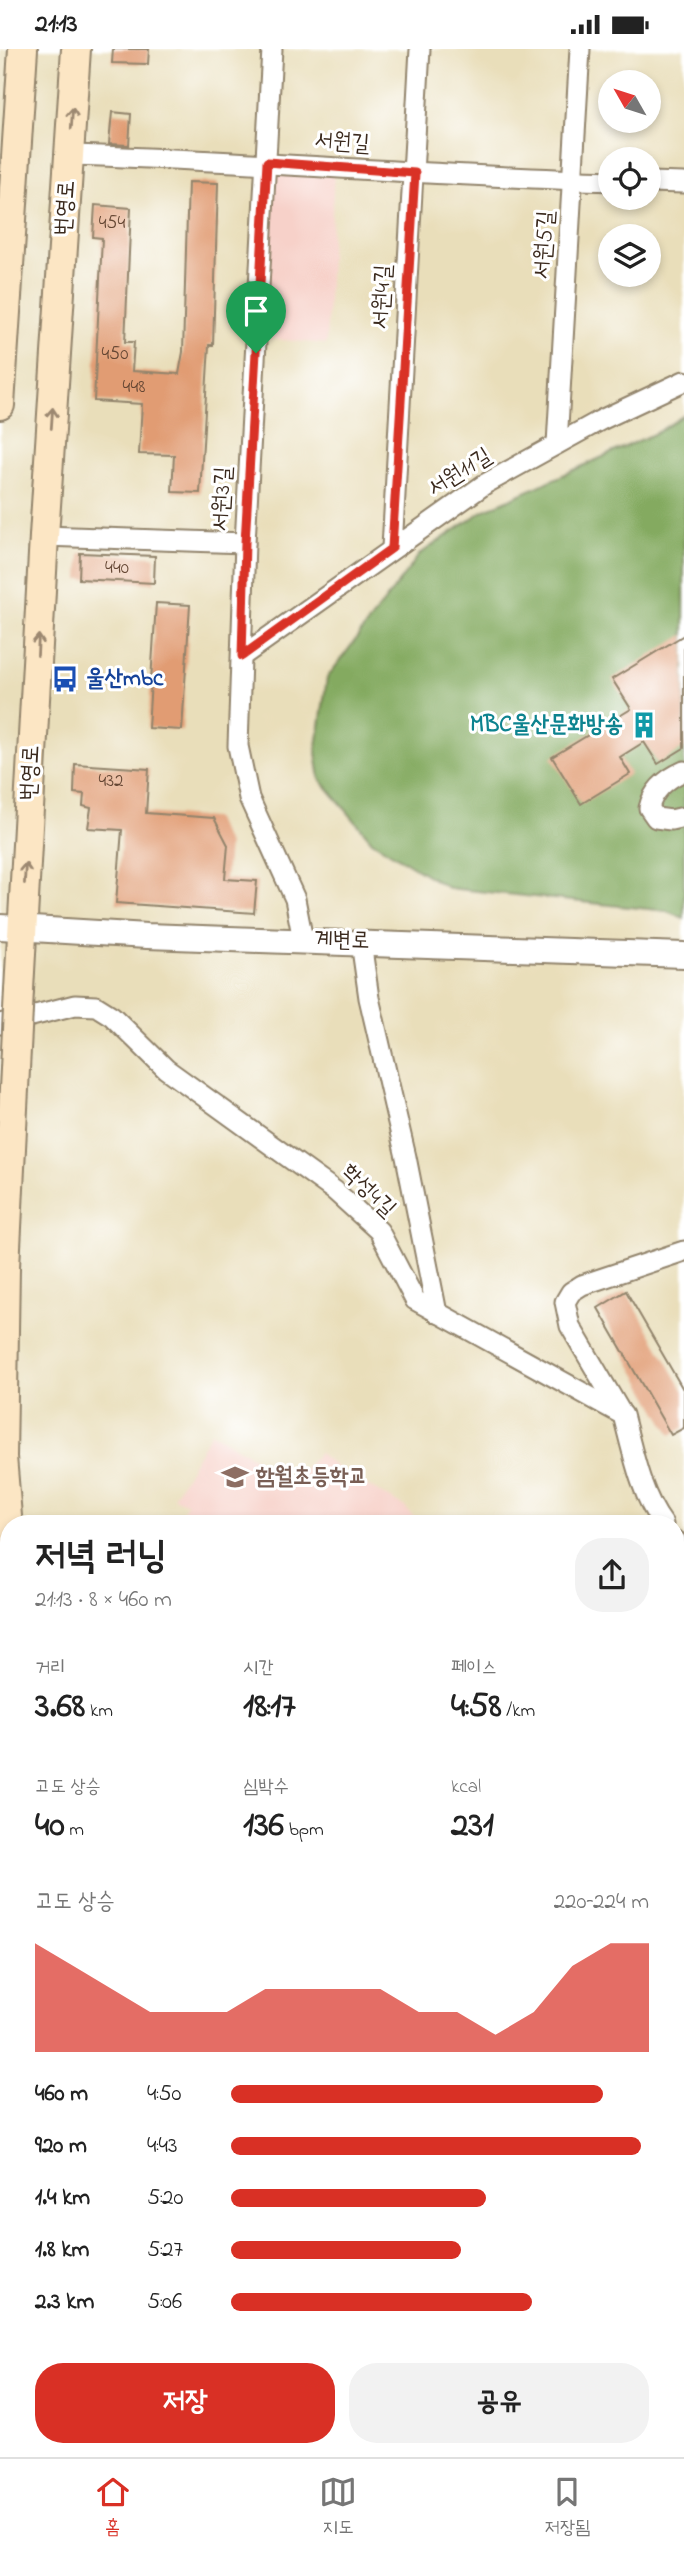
<!DOCTYPE html>
<html lang="ko">
<meta charset="utf-8">
<style>
body{margin:0;font-family:"Indie Flower","Poor Story",sans-serif;background:#f2f2f2;color:#222;height:100vh;display:flex;flex-direction:column;font-size:26px;white-space:nowrap}
*{box-sizing:border-box;margin:0}
p{font-size:23px;color:#767676}
.icon{flex:none;width:38px;height:38px;fill:none;stroke:currentColor;stroke-width:2;stroke-linecap:round;stroke-linejoin:round}
.map{position:relative;flex:1;overflow:hidden}
.side{position:absolute;left:0px;top:1466px;width:684px;height:942px;display:flex;flex-direction:column;background:#fff;border-radius:28px 28px 0 0;box-shadow:0 4px 10px #0003}
.side>*{flex:none}
.needle{width:46px;rotate:309deg}
.tools{position:absolute;left:598px;top:21px;display:grid;gap:14px}
.tools a{display:grid;place-items:center;width:63px;height:63px;border-radius:50%;background:#fff;box-shadow:0 4px 10px #0003;font-size:35px}
.pin{position:absolute;display:grid;place-items:center;width:60px;height:60px;color:#fff;margin:-72px -30px;border-radius:50% 50% 50% 0;rotate:-45deg;box-shadow:0 0 7px #0007}
.pin .icon{rotate:45deg}
.round{display:grid;place-items:center;flex:none;width:74px;height:74px;border-radius:28px;background:#f2f2f2}
.headline{display:flex;align-items:center;justify-content:space-between;height:119px;padding:0 35px}
h1{font-size:38px;font-weight:800;line-height:52px}
.figures{display:grid;grid-template-columns:repeat(3,1fr);gap:10px;height:119px;padding:7px 35px}
.figures div{display:grid;align-content:center}
.figures b{font-size:35px;font-weight:800}
.figures small{font-size:19px;font-weight:400}
.figures p{font-size:19px}
.chart{height:196px;padding:14px 35px}
.chart p{display:flex;justify-content:space-between}
.chart svg{width:100%;height:126px;margin-top:7px;fill:#d93025;opacity:.7}
.primary-button{display:flex;gap:14px;margin-top:auto;padding:14px 35px}
.primary-button a{flex:1;height:80px;border-radius:28px;background:#d93025;color:#fff;font-size:28px;font-weight:800;line-height:80px;text-align:center}
.primary-button a+a{background:#f2f2f2;color:#222}
ul{padding:0 35px;list-style:none;font-size:23px}
li{display:grid;grid-template-columns:112px 84px 1fr;align-items:center;height:52px}
li i{height:18px;border-radius:9px;background:#d93025}
.status{display:flex;justify-content:space-between;align-items:center;height:49px;padding:0 35px;background:#fff;direction:ltr}
.status svg{height:19px;fill:currentColor}
.menu{display:flex;justify-content:space-around;align-items:center;height:98px;border-top:2px solid #e0e0e0;background:#fff;font-size:19px;color:#767676}
.menu a{display:grid;justify-items:center;gap:4px}
.menu .selected{color:#d93025}
.map>svg:first-child{display:block}
.built{fill:#f7d1c9}
.forest{fill:#84aa60;stroke:#606a3f;stroke-width:2}
.building{fill:#e19c73}
.lines{fill:none;stroke-linecap:round;stroke-linejoin:round}
.minor-casing{stroke:#92846c;stroke-width:23}
.tertiary-casing{stroke:#92846c;stroke-width:28}
.secondary-casing{stroke:#92846c;stroke-width:32}
.minor{stroke:#fff;stroke-width:19}
.tertiary{stroke:#fff;stroke-width:24}
.secondary{stroke:#fce6c4;stroke-width:28}
.secondary-bridge-casing{stroke:#92846c;stroke-width:32;stroke-linecap:butt}
.secondary-bridge{stroke:#fce6c4;stroke-width:28}
.oneway{stroke:#9c8871}
.route-casing{stroke:#fff;stroke-width:14}
.route{stroke:#d93025;stroke-width:9}
.labels{text-anchor:middle;dominant-baseline:central;stroke-width:6;stroke-linejoin:round;paint-order:stroke}
.number-label{font-size:19px;fill:#644633}
.street-label{font-size:23px;fill:#3b2a1e;stroke:#fff}
.transit-label{font-size:23px;font-weight:bold;fill:#164399;stroke:#fff;text-anchor:start}
.culture-label{font-size:23px;font-weight:bold;fill:#0d838f;stroke:#fff;text-anchor:end}
.education-label{font-size:23px;font-weight:bold;fill:#785e54;stroke:#fff;text-anchor:start}
</style>
<div class="status"><b>21:13</b><svg viewBox="0 0 49 12"><path d="M0 12V9h3v3zM5 12V6h3v6zM10 12V3h3v9zM15 12V0h3v12zM26 1h20v11H26zM47 4h2v5h-2z"/></svg></div>
<div class="map">
<svg width="684" height="2408" viewBox="0 0 684 2408">
<rect width="100%" height="100%" fill="#fff"/>
<filter id="ink" filterUnits="userSpaceOnUse"><feTurbulence type="fractalNoise" baseFrequency=".0143" numOctaves="2"/><feDisplacementMap in="SourceGraphic" scale="14" xChannelSelector="R" yChannelSelector="G"/><feConvolveMatrix kernelMatrix="1 2 1 2 8 2 1 2 1" color-interpolation-filters="sRGB"/></filter>
<filter id="wash" filterUnits="userSpaceOnUse"><feTurbulence type="fractalNoise" baseFrequency=".00686" numOctaves="4" result="noise"/><feDisplacementMap in="SourceGraphic" scale="28" xChannelSelector="R" yChannelSelector="G"/><feGaussianBlur stdDeviation="1.57" result="paint"/><feColorMatrix in="noise" values="0 0 0 0 0 0 0 0 0 0 0 0 0 0 0 0 0 1.4 0 .05"/><feComposite in="paint" operator="in"/></filter>
<g filter="url(#wash)">
<rect width="100%" height="100%" fill="#e9deba"/>
<!-- built -->
<g class="built">
<polygon points="271,121 334,124 326,295 262,289"/>
<polygon points="211,1383 293,1432 319,1404 342,1423 404,1457 420,1475 176,1475 187,1454 173,1448"/>
</g>
<!-- forest -->
<polygon class="forest" points="684,366 684,869 667,862 448,839 372,792 320,730 316,704 327,629 420,505 483,462 658,383"/>
<g id="blocks">
<!-- building -->
<g class="building">
<polygon points="113,0 149,0 148,15 112,14"/>
<polygon points="112,63 131,65 129,96 109,95"/>
<polygon points="188,133 218,134 213,296 209,296 200,444 172,443 174,406 139,405 142,355 94,352 102,189 93,188 95,156 131,159 125,293 134,293 132,322 179,325 183,303"/>
<polygon points="80,504 155,507 154,534 79,530"/>
<polygon points="156,554 190,556 182,681 148,679"/>
<polygon points="684,586 684,699 658,715 644,693 620,708 630,725 581,755 552,708 631,660 612,630"/>
<polygon points="75,715 149,720 146,764 214,769 228,796 225,830 257,832 254,864 116,854 122,781 88,779 91,759 83,757 84,745 74,744"/>
<polygon points="626,1242 684,1342 684,1379 671,1386 598,1259"/>
</g>
</g>
</g>
<g filter="url(#ink)">
<use href="#blocks" fill-opacity="0" stroke="#92846c" stroke-width="2"/>
<g class="lines">
<!-- minor casing -->
<g class="minor-casing">
<g id="minor">
<polyline points="272,0 245,494 238,697 249,749 295,850 303,891"/>
<path d="M69 106C250 111 430 127 611 132"/>
<polyline points="649,133 684,134"/>
<polyline points="557,395 580,0"/>
<polyline points="44,487 245,494"/>
<polyline points="392,499 420,0"/>
<polyline points="242,607 485,435 601,371 684,332"/>
<path d="M684 722C668 729 653 741 649 759L656 769 671 771 684 768"/>
<polyline points="361,893 369,949 406,1108 437,1264"/>
<path d="M0 975 75 956 96 957 112 967 166 1020 335 1142 379 1182 415 1251 623 1366C633 1403 640 1444 663 1475"/>
<polyline points="620,1362 570,1277 565,1253 571,1243 582,1236 684,1202"/>
<polyline points="676,1492 684,1504"/>
<polyline points="676,1822 684,1829"/>
<polyline points="676,1867 684,1856"/>
<polyline points="676,2373 684,2399"/>
</g>
</g>
<!-- tertiary casing -->
<g class="tertiary-casing">
<g id="tertiary">
<polyline points="0,878 147,887 684,906"/>
<polyline points="676,1574 684,1569"/>
<polyline points="0,2096 9,2097"/>
<polyline points="676,2234 684,2218"/>
<polyline points="0,2306 9,2264"/>
<polyline points="589,2408 593,2399"/>
</g>
</g>
<!-- secondary casing -->
<g class="secondary-casing">
<g id="secondary">
<polyline points="0,356 23,0"/>
<polyline points="19,941 44,487 76,0"/>
<polyline points="5,1218 2,1408 9,1491"/>
<polyline points="0,1748 9,1786"/>
<polyline points="0,2075 9,2067"/>
<polyline points="148,2399 150,2408"/>
<polyline points="201,2399 203,2408"/>
</g>
</g>
<!-- minor -->
<use href="#minor" class="minor"/>
<!-- tertiary -->
<use href="#tertiary" class="tertiary"/>
<!-- secondary -->
<use href="#secondary" class="secondary"/>
<!-- secondary-bridge casing -->
<g class="secondary-bridge-casing">
<polyline id="secondary-bridge" points="5,1218 19,941"/>
</g>
<!-- secondary-bridge -->
<use href="#secondary-bridge" class="secondary-bridge"/>
</g>
<!-- one-way arrows -->
<defs><path id="oneway-shaft" d="M-6 0H5M1.5-3L5.5 0L1.5 3" fill="none" stroke-width="1.6" stroke-linecap="round" stroke-linejoin="round" transform="scale(1.75)"/></defs>
<g class="oneway">
<use href="#oneway-shaft" transform="translate(72 69) rotate(-86)"/>
<use href="#oneway-shaft" transform="translate(52 369) rotate(-86)"/>
<use href="#oneway-shaft" transform="translate(38 596) rotate(-87)"/>
<use href="#oneway-shaft" transform="translate(25 824) rotate(-87)"/>
</g>
</g>
<g class="lines" filter="url(#ink)">
<!-- route casing -->
<g class="route-casing">
<polygon id="route" points="267,113 415,124 392,499 242,607 245,494"/>
</g>
<!-- route -->
<use href="#route" class="route"/>
</g>
<!-- icons -->
<defs>
<g id="bus-bare" transform="scale(2.1)"><path d="M-5-6H5V4H4V6H2V4H-2V6H-4V4H-5ZM-3.5-4V0h7V-4ZM-3.5 1.2v1.5H-2V1.2ZM2 1.2v1.5H3.5V1.2Z" fill="#1a4fb4" stroke="#fff" stroke-width="2.5" paint-order="stroke"/></g>
<g id="building-bare" transform="scale(2.1)"><path d="M-4-6H4V6H1V3H-1V6H-4ZM-2.5-4.3h1.7v1.8h-1.7ZM.8-4.3h1.7v1.8H.8ZM-2.5-1h1.7V.8h-1.7ZM.8-1h1.7V.8H.8Z" fill="#0f9aa8" stroke="#fff" stroke-width="2.5" paint-order="stroke"/></g>
<g id="school-bare" transform="scale(2.1)"><path d="M0-5L7-2L0 1L-7-2ZM-4 1L0 2.5L4 1V4Q0 6-4 4Z" fill="#8d6e63" stroke="#fff" stroke-width="2.5" paint-order="stroke"/></g>
</defs>
<g fill-rule="evenodd">
<use href="#bus-bare" x="65" y="630"/>
<use href="#building-bare" x="644" y="676"/>
<use href="#school-bare" x="235" y="1428"/>
</g>
<g class="labels">
<!-- number labels -->
<g class="number-label">
<text x="112" y="174">454</text>
<text x="115" y="305">450</text>
<text x="134" y="338">448</text>
<text x="117" y="519">440</text>
<text x="111" y="732">432</text>
</g>
<!-- street labels -->
<g class="street-label">
<text transform="translate(342 94) rotate(4)">서원길</text>
<text transform="translate(66 159) rotate(-86)">번영로</text>
<text transform="translate(545 196) rotate(-86)">서원5길</text>
<text transform="translate(383 248) rotate(-87)">서원4길</text>
<text transform="translate(460 424) rotate(-32)">서원11길</text>
<text transform="translate(223 450) rotate(-87)">서원3길</text>
<text transform="translate(31 724) rotate(-87)">번영로</text>
<text transform="translate(342 892) rotate(2)">계변로</text>
<text transform="translate(368 1142) rotate(44)">학성4길</text>
</g>
<!-- transit labels -->
<g class="transit-label">
<text x="86" y="630">울산mbc</text>
</g>
<!-- culture labels -->
<g class="culture-label">
<text x="623" y="676">MBC울산문화방송</text>
</g>
<!-- education labels -->
<g class="education-label">
<text x="256" y="1428">함월초등학교</text>
</g>
</g>
</svg>
<div class="tools">
<a><svg class="needle" viewBox="-14 -14 28 28"><path d="M0-13l5 13h-10z" fill="#e53935"/><path d="M0 13l5-13h-10z" fill="#767676"/></svg></a>
<a><svg class="icon" aria-label="locate" viewBox="0 0 24 24"><circle cx="12" cy="12" r="6"/><path d="M12 2v4M12 18v4M2 12h4M18 12h4"/></svg></a>
<a><svg class="icon" aria-label="layers" viewBox="0 0 24 24"><path d="M12 4l9 5-9 5-9-5zM3 14l9 5 9-5"/></svg></a>
</div>
<div class="pin" style="left:256px;top:304px;background:#1e9e55"><svg class="icon" aria-label="arrive" viewBox="0 0 24 24"><path d="M6 21V4h12l-3 4 3 4H6"/></svg></div>
<section class="side">
<div class="headline"><div><h1>저녁 러닝</h1><p>21:13 · 8 × 460 m</p></div><a class="round"><svg class="icon" aria-label="share" viewBox="0 0 24 24"><path d="M12 15V3M7 8l5-5 5 5M5 13v7h14v-7"/></svg></a></div>
<div class="figures">
<div><p>거리</p><b>3.68<small> km</small></b></div>
<div><p>시간</p><b>18:17</b></div>
<div><p>페이스</p><b>4:58<small> /km</small></b></div>
</div>
<div class="figures">
<div><p>고도 상승</p><b>40<small> m</small></b></div>
<div><p>심박수</p><b>136<small> bpm</small></b></div>
<div><p>kcal</p><b>231</b></div>
</div>
<div class="chart"><p><span>고도 상승</span>220–224 m</p>
<svg viewBox="0 0 160 44" preserveAspectRatio="none"><path d="M0 44V6L10 14L20 22L30 30L40 30L50 30L60 22L70 22L80 22L90 22L100 30L110 30L120 38L130 30L140 14L150 6L160 6V44z"/></svg>
</div>
<ul>
<li><b>460 m</b>4:50<i style="width:89%"></i></li>
<li><b>920 m</b>4:43<i style="width:98%"></i></li>
<li><b>1.4 km</b>5:20<i style="width:61%"></i></li>
<li><b>1.8 km</b>5:27<i style="width:55%"></i></li>
<li><b>2.3 km</b>5:06<i style="width:72%"></i></li>
</ul>
<div class="primary-button"><a>저장</a><a>공유</a></div>
</section>
</div>
<nav class="menu">
<a class="selected"><svg class="icon" aria-label="home" viewBox="0 0 24 24"><path d="M3 11l9-7 9 7M6 9v11h12V9"/></svg>홈</a>
<a><svg class="icon" aria-label="map" viewBox="0 0 24 24"><path d="M3 6l6-2 6 2 6-2v14l-6 2-6-2-6 2zM9 4v14M15 6v14"/></svg>지도</a>
<a><svg class="icon" aria-label="saved" viewBox="0 0 24 24"><path d="M7 4h10v16l-5-4-5 4z"/></svg>저장됨</a>
</nav>
